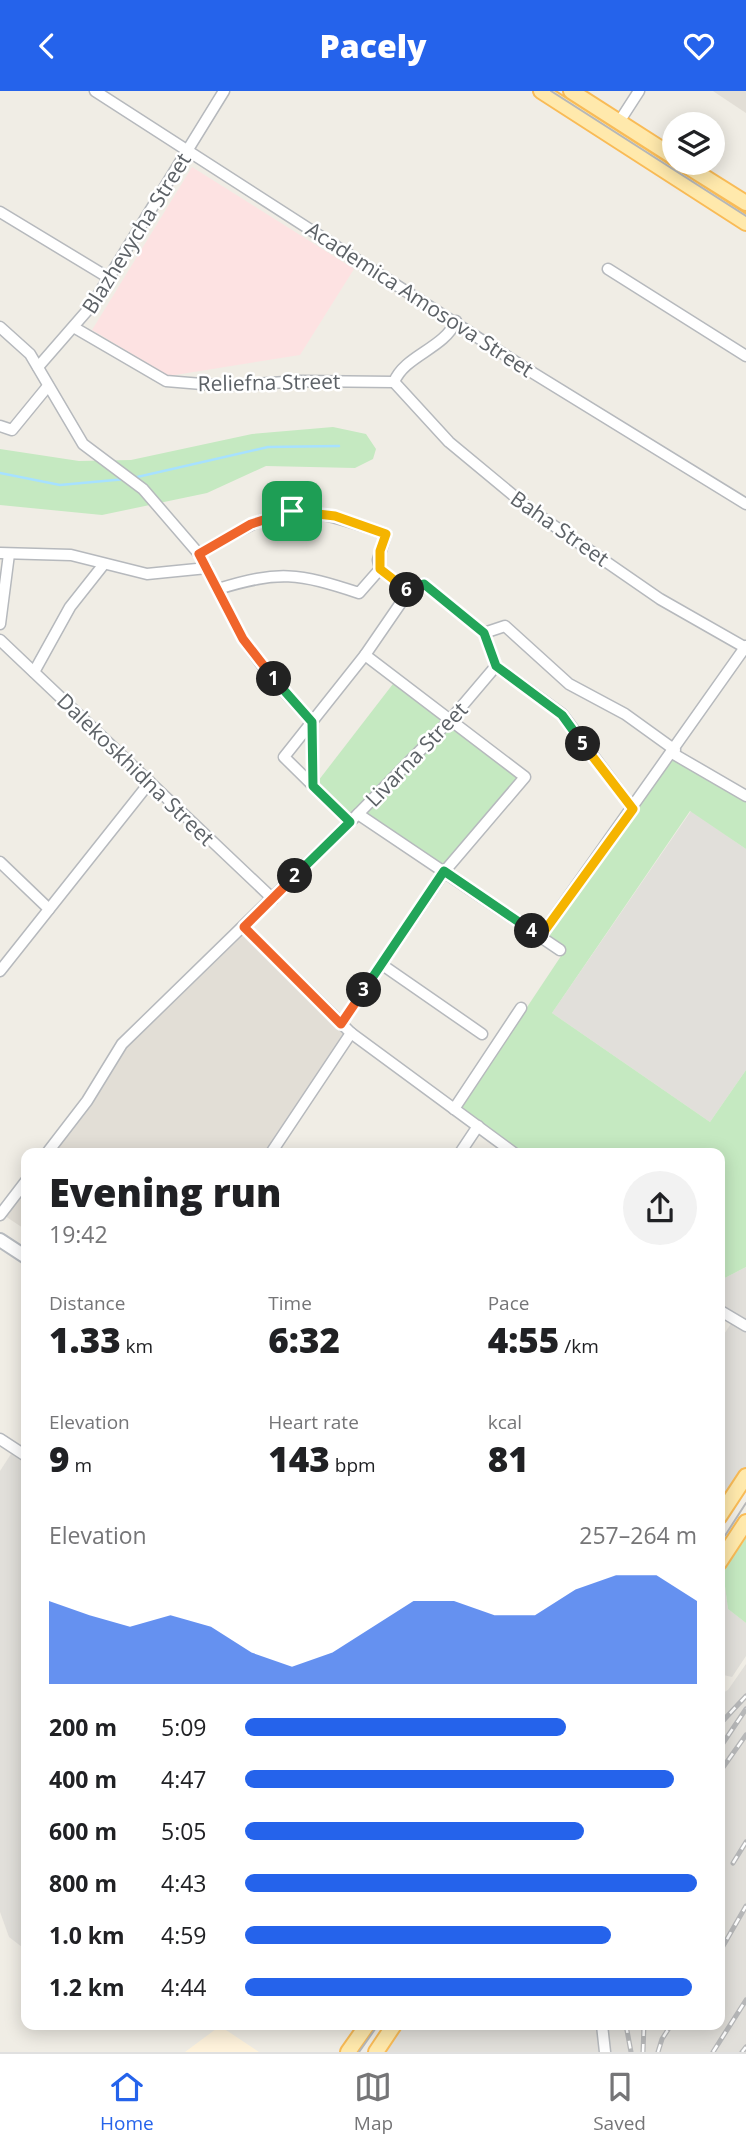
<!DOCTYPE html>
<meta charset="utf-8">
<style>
body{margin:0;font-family:"Open Sans",sans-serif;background:#f2f2f2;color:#202124;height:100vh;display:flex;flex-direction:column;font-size:26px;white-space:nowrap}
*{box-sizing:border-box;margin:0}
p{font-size:23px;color:#757577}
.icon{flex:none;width:38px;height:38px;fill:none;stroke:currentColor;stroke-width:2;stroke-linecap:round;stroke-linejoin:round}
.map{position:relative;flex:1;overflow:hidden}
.drawer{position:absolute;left:21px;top:1057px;width:704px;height:882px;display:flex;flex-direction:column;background:#fff;border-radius:14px;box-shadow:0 4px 18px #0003}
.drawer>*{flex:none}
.tools{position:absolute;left:662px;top:21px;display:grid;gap:14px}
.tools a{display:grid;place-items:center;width:63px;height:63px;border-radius:50%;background:#fff;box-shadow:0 4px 18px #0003;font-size:35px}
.pin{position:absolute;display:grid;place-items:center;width:60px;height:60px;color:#fff;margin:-30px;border-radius:14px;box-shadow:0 4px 10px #0006}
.km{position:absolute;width:35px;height:35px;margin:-18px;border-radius:50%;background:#222;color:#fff;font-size:19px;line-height:35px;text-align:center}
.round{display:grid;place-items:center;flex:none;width:74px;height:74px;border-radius:37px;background:#f2f2f2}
.headline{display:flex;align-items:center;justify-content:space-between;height:119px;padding:0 28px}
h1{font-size:38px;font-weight:800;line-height:52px}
.stats{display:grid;grid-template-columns:repeat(3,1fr);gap:10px;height:119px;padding:7px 28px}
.stats div{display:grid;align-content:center}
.stats b{font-size:35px;font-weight:800}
.stats small{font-size:19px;font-weight:400}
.stats p{font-size:19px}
.chart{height:196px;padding:14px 28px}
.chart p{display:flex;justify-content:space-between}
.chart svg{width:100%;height:126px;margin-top:7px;fill:#2563eb;opacity:.7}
ul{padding:0 28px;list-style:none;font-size:23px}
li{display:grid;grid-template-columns:112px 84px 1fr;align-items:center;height:52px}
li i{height:18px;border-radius:9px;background:#2563eb}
header{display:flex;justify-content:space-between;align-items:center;height:91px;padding:0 28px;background:#2563eb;color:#fff;font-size:32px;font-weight:800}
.tabs{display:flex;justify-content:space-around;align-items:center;height:98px;border-top:2px solid #e0e0e0;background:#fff;font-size:19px;color:#757577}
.tabs a{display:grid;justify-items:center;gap:4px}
.tabs .selected{color:#2563eb}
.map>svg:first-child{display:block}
.commercial{fill:#fff3dc}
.industrial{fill:#e1dfda}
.education{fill:#e2ded6}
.medical{fill:#fde2e2}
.green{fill:#c5e9c1}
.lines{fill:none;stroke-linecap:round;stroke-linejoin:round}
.stream{stroke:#a7e1ff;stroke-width:2.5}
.street-casing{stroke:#b6b9bd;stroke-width:13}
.secondary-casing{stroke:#b7bbc0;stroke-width:16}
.primary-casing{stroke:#f9bb56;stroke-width:18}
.street{stroke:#fff;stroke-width:10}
.secondary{stroke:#fff;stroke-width:12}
.primary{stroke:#ffe9ac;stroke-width:14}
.tram{stroke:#b6b7b8;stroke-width:2}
.rail-casing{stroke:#b6b7b8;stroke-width:5}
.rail{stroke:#fff;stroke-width:2.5;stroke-dasharray:8;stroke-linecap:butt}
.split-1-casing{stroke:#fff;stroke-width:14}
.split-2-casing{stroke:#fff;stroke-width:14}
.split-3-casing{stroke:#fff;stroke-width:14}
.split-4-casing{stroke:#fff;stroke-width:14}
.split-5-casing{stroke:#fff;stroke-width:14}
.split-6-casing{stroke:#fff;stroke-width:14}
.split-7-casing{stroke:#fff;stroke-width:14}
.split-1{stroke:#f0652b;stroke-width:9}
.split-2{stroke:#22a559;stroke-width:9}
.split-3{stroke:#f0652b;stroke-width:9}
.split-4{stroke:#22a559;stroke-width:9}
.split-5{stroke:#f5b400;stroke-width:9}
.split-6{stroke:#22a559;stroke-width:9}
.split-7{stroke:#f5b400;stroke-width:9}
.labels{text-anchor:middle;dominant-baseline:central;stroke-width:5;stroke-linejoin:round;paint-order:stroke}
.street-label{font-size:21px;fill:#5d6267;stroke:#fff}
</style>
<header><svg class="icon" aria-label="back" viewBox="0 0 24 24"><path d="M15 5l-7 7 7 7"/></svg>Pacely<svg class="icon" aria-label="heart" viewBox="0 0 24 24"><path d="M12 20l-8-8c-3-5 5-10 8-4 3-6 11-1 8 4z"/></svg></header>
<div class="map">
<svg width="746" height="1961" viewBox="0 0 746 1961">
<rect width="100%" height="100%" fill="#f0ede5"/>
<!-- commercial -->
<polygon class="commercial" points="220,1935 259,1961 185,1961"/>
<!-- industrial -->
<g class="industrial">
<polygon points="691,720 746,758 746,979 710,1031 552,922"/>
<polygon points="746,1176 746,1231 719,1214 719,1190"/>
<polygon points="732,1231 746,1240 746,1378 719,1420 719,1251"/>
<polygon points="11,1363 26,1373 26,1859 9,1846 0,1821 0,1380"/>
<polygon points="723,1481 728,1518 746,1532 746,1565 732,1586 719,1583 719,1488"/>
<polygon points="746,1573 746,1961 608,1961 609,1934 719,1934 719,1604 728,1599"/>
<polygon points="398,1934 602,1934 601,1961 380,1961"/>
</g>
<!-- education -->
<g class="education">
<polygon points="713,0 746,0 746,22"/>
<polygon points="244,841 346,943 267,1062 52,1062 125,956 210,871"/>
<polygon points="26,1097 26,1139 5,1125"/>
</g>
<!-- medical -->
<polygon class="medical" points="192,76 354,178 300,264 169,285 92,239"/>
<!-- green -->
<g class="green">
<polygon points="333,336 366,343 376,358 373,368 355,377 266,375 207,402 102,424 0,414 0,358 79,370 131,369 252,343"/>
<polygon points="396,589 448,628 350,729 315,694"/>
<polygon points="451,631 522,686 443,778 361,723"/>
<polygon points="673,667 746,710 746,758 690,720 552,922 710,1031 746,979 746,1176 719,1190 719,1062 521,1062 460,1017 565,859 545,845"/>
<polygon points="746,1447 746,1532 728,1518 723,1481"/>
</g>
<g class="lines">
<!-- stream -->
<g class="stream">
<polyline points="0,382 60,394 126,388"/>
<polyline points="133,387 268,356 339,355"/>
</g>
<!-- street casing -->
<g class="street-casing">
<g id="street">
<polyline points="95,0 525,277 746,413"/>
<polyline points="619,31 639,0"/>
<polyline points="0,121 109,187"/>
<polyline points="608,178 746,265"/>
<polyline points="0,236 30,263 83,353 143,398 199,463 243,548 270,585 312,631"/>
<polyline points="75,237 166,290 226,295 301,290 394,291"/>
<polyline points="38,276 92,214 224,0"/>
<polyline points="394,291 449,351 531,419 660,508 746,557"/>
<path d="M394 291C405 264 444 258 456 230"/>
<polyline points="0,335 12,339 48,295"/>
<polyline points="0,462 71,464 147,483 207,477"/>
<path d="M199 463C284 413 292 410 386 443L378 469 380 478 409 500"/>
<path d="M218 498C279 479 298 482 359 502L380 478"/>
<polyline points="0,533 9,463"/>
<polyline points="484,542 505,535 569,593 625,623 675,659"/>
<polyline points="0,549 273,808"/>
<polyline points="34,581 70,516 104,473"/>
<polyline points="312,631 313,695"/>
<polyline points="672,662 746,705"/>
<polyline points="358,723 560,859"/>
<polyline points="350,731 284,666 365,564 409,500 424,493 484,542 496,575 562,623 633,718"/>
<polyline points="0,771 49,818"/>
<polyline points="244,836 351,942 514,1062"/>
<polyline points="540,846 746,555"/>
<polyline points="381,873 482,943"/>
<polyline points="0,880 150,691"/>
<polyline points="341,933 444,781 525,686 365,564"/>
<polyline points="454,1018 521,917"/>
<polyline points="47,1062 87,1010 122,953 358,723 451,628 496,575"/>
<polyline points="271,1062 351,942"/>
<polyline points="460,1062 478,1035"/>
<polyline points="0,1124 26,1090"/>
<polyline points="719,1219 746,1235"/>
<polyline points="0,1348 26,1365"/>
<polyline points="602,1934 605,1961"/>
</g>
</g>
<!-- secondary casing -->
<g class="secondary-casing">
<polyline id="secondary" points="0,1149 26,1166"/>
</g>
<!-- primary casing -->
<g class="primary-casing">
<g id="primary">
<polyline points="541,0 746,132"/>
<polyline points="571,0 674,66"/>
<polyline points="682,72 746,112"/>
<polyline points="719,1426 746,1385"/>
<polyline points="719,1472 746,1431"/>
<polyline points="348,1961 367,1934"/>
<polyline points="376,1961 394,1934"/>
</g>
</g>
<!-- street -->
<use href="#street" class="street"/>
<!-- secondary -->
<use href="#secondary" class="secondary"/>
<!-- primary -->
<use href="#primary" class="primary"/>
<!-- tram -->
<g class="tram">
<polyline points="551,0 746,125"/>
<polyline points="719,1454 746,1412"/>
<polyline points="359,1961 378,1934"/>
</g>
<!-- rail casing -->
<g class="rail-casing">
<g id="rail">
<polyline points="719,1634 746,1605"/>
<polyline points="719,1658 746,1618"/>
<polyline points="719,1682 746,1644"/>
<polyline points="733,1772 746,1751"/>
<polyline points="719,1862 746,1815"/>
<polyline points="626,1934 631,1961"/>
<polyline points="643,1961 644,1934"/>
<polyline points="658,1961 662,1948 671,1934"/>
<polyline points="713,1961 746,1909"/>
<polyline points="742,1961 746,1956"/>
</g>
</g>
<!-- rail -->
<use href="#rail" class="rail"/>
</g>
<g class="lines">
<!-- split-1 casing -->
<g class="split-1-casing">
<polyline id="split-1" points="274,588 243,548 199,463 251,433 292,420"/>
</g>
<!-- split-2 casing -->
<g class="split-2-casing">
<polyline id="split-2" points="274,588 312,631 313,695 350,731 295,785"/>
</g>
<!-- split-3 casing -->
<g class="split-3-casing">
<polyline id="split-3" points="295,785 244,836 341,933 364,899"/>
</g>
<!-- split-4 casing -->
<g class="split-4-casing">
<polyline id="split-4" points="364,899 444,780 532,840"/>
</g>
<!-- split-5 casing -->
<g class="split-5-casing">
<polyline id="split-5" points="532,840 540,846 633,718 583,653"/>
</g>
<!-- split-6 casing -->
<g class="split-6-casing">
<polyline id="split-6" points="407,499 424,493 484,542 496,575 562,624 583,653"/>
</g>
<!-- split-7 casing -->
<g class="split-7-casing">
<polyline id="split-7" points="292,420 335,425 386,443 380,460 380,478 407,499"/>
</g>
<!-- split-1 -->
<use href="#split-1" class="split-1"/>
<!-- split-2 -->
<use href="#split-2" class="split-2"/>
<!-- split-3 -->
<use href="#split-3" class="split-3"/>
<!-- split-4 -->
<use href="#split-4" class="split-4"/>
<!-- split-5 -->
<use href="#split-5" class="split-5"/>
<!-- split-6 -->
<use href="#split-6" class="split-6"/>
<!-- split-7 -->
<use href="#split-7" class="split-7"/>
</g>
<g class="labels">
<!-- street labels -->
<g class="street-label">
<text transform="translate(136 142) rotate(-58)">Blazhevycha Street</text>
<text transform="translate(420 208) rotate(33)">Academica Amosova Street</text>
<text transform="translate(269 291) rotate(-1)">Reliefna Street</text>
<text transform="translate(560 437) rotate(35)">Baha Street</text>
<text transform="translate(416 663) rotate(-46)">Livarna Street</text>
<text transform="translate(136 678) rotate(44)">Dalekoskhidna Street</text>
</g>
</g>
</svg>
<div class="tools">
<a><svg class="icon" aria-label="layers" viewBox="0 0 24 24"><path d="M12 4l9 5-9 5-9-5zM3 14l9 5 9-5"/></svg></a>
</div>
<div class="pin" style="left:292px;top:420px;background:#1e9e55"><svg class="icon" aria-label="arrive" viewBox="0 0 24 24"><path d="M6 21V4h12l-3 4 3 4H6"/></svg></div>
<b class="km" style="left:274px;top:588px">1</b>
<b class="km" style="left:295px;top:785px">2</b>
<b class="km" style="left:364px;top:899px">3</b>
<b class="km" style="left:532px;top:840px">4</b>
<b class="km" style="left:583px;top:653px">5</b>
<b class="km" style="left:407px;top:499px">6</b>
<section class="drawer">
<div class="headline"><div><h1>Evening run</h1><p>19:42</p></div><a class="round"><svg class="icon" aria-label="share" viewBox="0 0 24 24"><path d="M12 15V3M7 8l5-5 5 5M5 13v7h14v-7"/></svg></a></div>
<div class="stats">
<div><p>Distance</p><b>1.33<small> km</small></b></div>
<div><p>Time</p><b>6:32</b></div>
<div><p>Pace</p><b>4:55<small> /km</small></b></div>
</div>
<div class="stats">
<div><p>Elevation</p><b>9<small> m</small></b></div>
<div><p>Heart rate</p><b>143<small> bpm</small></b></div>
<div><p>kcal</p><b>81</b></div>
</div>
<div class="chart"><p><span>Elevation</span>257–264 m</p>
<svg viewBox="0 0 160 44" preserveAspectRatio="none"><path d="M0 44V15L10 20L20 24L30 20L40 24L50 33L60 38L70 33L80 24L90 15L100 15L110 20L120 20L130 11L140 6L150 6L160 15V44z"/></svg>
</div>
<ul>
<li><b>200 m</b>5:09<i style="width:71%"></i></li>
<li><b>400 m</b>4:47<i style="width:95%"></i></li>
<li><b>600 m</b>5:05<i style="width:75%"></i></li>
<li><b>800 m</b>4:43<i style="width:100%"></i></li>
<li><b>1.0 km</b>4:59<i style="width:81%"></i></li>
<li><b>1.2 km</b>4:44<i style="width:99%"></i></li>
</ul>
</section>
</div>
<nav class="tabs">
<a class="selected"><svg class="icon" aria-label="home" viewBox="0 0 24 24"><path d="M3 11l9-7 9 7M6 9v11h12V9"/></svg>Home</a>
<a><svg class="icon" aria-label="map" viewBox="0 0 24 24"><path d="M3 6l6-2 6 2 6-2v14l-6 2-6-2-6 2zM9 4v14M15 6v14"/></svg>Map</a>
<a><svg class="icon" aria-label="saved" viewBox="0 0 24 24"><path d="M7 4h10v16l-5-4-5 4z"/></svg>Saved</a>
</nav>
